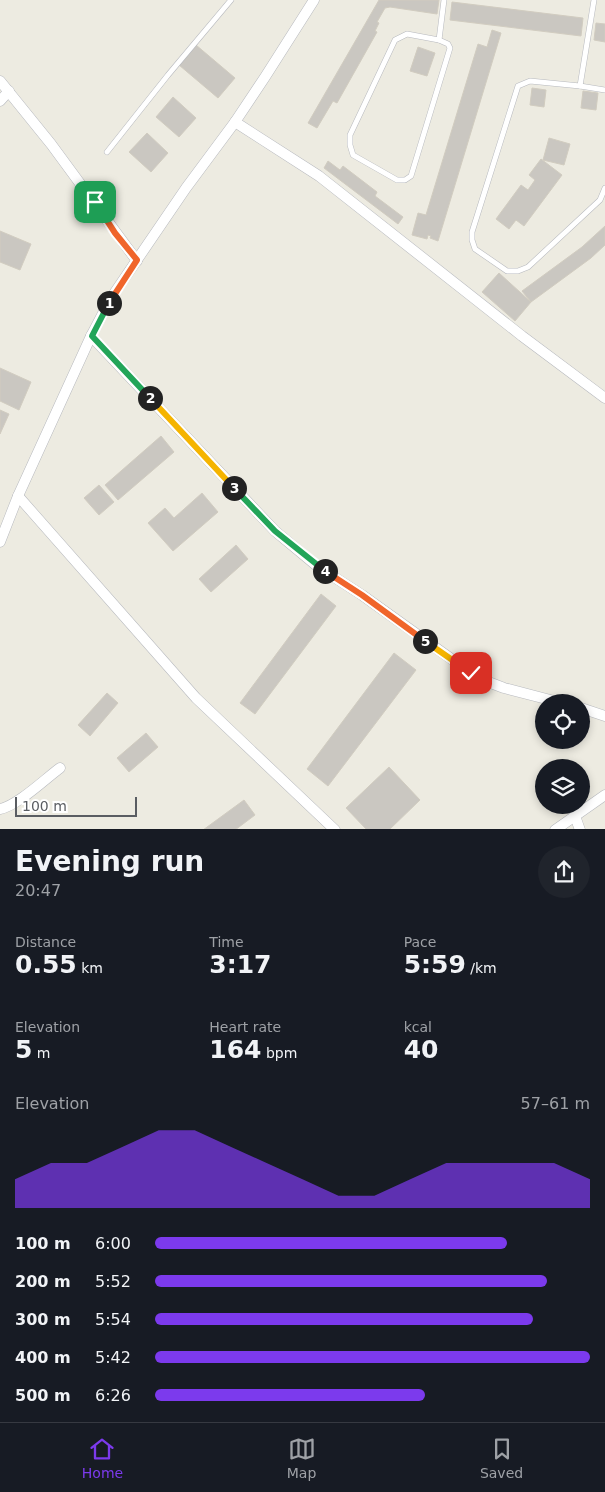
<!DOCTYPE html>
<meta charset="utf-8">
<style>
body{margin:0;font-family:"DejaVu Sans",sans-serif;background:#20242c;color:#f1f3f6;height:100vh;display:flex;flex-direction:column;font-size:19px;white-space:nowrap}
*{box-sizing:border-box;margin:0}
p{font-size:16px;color:#9ea1a6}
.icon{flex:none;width:28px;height:28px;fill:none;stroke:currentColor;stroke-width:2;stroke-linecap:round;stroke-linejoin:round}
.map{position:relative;height:829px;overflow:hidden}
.panel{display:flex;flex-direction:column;background:#171b24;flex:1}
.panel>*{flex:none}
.controls{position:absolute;left:535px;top:694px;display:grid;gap:10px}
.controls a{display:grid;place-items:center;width:55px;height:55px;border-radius:50%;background:#171b24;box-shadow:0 2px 8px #0003;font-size:25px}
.scale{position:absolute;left:15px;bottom:12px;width:122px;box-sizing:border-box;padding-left:5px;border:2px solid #5a5d62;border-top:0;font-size:14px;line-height:18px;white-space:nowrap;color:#5a5d62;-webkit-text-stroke:4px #fff;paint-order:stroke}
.pin{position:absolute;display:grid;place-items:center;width:42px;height:42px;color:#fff;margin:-21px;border-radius:10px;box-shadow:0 2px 8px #0006}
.km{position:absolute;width:25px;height:25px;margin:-12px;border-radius:50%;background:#222;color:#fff;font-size:14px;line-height:25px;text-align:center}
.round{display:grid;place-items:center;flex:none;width:52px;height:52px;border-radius:26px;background:#20242c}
.headline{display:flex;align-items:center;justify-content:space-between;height:85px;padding:0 15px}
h1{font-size:28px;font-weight:600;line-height:38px}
.metrics{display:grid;grid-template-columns:repeat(3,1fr);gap:8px;height:85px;padding:5px 15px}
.metrics div{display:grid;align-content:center}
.metrics b{font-size:25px;font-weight:600}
.metrics small{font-size:14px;font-weight:400}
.metrics p{font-size:14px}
.chart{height:140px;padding:10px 15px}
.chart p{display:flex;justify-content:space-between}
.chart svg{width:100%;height:90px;margin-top:5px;fill:#7c3aed;opacity:.7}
ul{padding:0 15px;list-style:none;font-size:16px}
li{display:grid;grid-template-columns:80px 60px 1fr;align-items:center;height:38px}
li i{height:12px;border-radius:6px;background:#7c3aed}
.tab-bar{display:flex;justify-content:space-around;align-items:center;height:70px;border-top:1px solid #363941;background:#171b24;font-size:14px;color:#9ea1a6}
.tab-bar a{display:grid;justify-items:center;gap:2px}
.tab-bar .current{color:#7c3aed}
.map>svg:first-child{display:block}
.building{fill:#cac7c1;stroke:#d1ccc0}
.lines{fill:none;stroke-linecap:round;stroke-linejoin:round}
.service-casing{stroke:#b7b9be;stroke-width:6}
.minor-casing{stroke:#b7b9be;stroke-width:11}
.service{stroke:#fff;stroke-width:5}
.minor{stroke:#fff;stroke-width:10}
.split-1-casing{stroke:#fff;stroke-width:10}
.split-2-casing{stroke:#fff;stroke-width:10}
.split-3-casing{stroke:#fff;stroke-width:10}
.split-4-casing{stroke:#fff;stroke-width:10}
.split-5-casing{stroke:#fff;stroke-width:10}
.split-6-casing{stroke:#fff;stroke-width:10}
.split-1{stroke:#f0652b;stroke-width:6}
.split-2{stroke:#22a559;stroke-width:6}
.split-3{stroke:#f5b400;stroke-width:6}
.split-4{stroke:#22a559;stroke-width:6}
.split-5{stroke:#f0652b;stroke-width:6}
.split-6{stroke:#f5b400;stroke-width:6}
</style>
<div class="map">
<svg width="605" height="830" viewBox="0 0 605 830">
<rect width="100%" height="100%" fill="#edebe1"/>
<!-- building -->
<g class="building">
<polygon points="379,0 439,0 437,14 390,7 385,8 377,22 379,23 375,31 377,32 337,103 333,101 317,128 308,123"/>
<polygon points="452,2 583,18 581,36 450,20"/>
<polygon points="596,23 605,24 605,42 594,40"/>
<polygon points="492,30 501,33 438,241 430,238 431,236 428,235 427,239 412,235 418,213 426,215 478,44 487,47"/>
<polygon points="196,45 235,78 218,98 179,65"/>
<polygon points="418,47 435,53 427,76 410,71"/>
<polygon points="532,88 546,90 544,107 530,105"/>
<polygon points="583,91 598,93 596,110 581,108"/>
<polygon points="173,97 196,118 179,137 156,117"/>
<polygon points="147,133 168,153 151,172 129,152"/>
<polygon points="549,138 570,144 564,165 543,160"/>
<polygon points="541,159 562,175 524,226 516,220 509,229 496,219 521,185 528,190 535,180 529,175"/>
<polygon points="328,161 340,170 343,166 377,192 375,196 403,217 398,224 324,168"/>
<polygon points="605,226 605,245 591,258 531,302 522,291 582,247"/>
<polygon points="0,231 31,244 20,270 0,262"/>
<polygon points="499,273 531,302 515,321 482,292"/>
<polygon points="0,368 31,382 19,410 0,401"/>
<polygon points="0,410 9,414 0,434"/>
<polygon points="161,436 174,452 118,500 105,485"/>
<polygon points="99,485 114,502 99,515 84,498"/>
<polygon points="202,493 218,512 173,551 148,523 165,508 174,518"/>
<polygon points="236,545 248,559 211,592 199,579"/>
<polygon points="321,594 336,606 255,714 240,703"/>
<polygon points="394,653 416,670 328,786 307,769"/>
<polygon points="107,693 118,703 90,736 78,725"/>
<polygon points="146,733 158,747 129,772 117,758"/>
<polygon points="389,767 420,800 389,830 367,830 346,808"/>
<polygon points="244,800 255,815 235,830 203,830"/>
</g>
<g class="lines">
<!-- service casing -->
<g class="service-casing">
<g id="service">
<polyline points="594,0 580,86 605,90"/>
<polygon points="407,34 439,40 448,44 450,48 411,176 405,180 397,180 353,155 350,145 350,135 395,40"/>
<polyline points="439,40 444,0"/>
<polyline points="580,86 530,81 518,86 472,232 472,240 475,249 507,271 518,271 528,267 600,200 605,188"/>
<polyline points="107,152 168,75 231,0"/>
</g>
</g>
<!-- minor casing -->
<g class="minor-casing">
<g id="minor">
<polyline points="0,81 51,144 137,261"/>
<polyline points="0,101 9,91"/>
<polyline points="235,122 319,176 522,336 605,398"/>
<polyline points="91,336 275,531 317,566 362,595 478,678 504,688 558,702"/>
<polyline points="18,496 196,698 335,830"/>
<polyline points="0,542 18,496 91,336 111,298 186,188 235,122 265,77 314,0"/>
<polyline points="581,708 605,716"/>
<path d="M0 809C17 806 45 779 60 768"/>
<polyline points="575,816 580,830"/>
<polyline points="555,830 605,795"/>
</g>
</g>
<!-- service -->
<use href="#service" class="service"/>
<!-- minor -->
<use href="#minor" class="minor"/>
</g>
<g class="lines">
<!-- split-1 casing -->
<g class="split-1-casing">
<polyline id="split-1" points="95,202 115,233 137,260 109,303"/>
</g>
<!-- split-2 casing -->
<g class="split-2-casing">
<polyline id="split-2" points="109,303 92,336 150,398"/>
</g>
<!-- split-3 casing -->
<g class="split-3-casing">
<polyline id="split-3" points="150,398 234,488"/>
</g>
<!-- split-4 casing -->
<g class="split-4-casing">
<polyline id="split-4" points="234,488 275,531 325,571"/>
</g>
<!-- split-5 casing -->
<g class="split-5-casing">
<polyline id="split-5" points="325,571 362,595 425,641"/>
</g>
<!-- split-6 casing -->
<g class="split-6-casing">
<polyline id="split-6" points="425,641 471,673"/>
</g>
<!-- split-1 -->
<use href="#split-1" class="split-1"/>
<!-- split-2 -->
<use href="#split-2" class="split-2"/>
<!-- split-3 -->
<use href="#split-3" class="split-3"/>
<!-- split-4 -->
<use href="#split-4" class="split-4"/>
<!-- split-5 -->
<use href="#split-5" class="split-5"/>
<!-- split-6 -->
<use href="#split-6" class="split-6"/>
</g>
</svg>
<div class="controls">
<a><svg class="icon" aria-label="locate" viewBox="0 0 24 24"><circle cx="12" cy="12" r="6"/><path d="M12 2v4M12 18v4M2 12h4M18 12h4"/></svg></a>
<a><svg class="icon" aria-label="layers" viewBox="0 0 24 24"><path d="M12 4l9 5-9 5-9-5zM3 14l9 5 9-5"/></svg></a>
</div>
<div class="scale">100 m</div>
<div class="pin" style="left:95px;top:202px;background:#1e9e55"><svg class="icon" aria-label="arrive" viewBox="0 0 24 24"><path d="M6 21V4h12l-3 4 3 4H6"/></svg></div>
<div class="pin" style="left:471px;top:673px;background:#d93025"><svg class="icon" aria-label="check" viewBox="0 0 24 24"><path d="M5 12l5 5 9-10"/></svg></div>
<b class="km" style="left:109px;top:303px">1</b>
<b class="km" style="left:150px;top:398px">2</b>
<b class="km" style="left:234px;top:488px">3</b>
<b class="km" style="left:325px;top:571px">4</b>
<b class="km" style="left:425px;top:641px">5</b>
</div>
<section class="panel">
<div class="headline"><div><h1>Evening run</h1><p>20:47</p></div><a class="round"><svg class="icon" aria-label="share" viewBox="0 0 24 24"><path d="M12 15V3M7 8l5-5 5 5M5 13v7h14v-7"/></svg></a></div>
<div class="metrics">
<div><p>Distance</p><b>0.55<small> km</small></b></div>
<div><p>Time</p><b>3:17</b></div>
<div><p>Pace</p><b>5:59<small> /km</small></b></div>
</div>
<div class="metrics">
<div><p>Elevation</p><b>5<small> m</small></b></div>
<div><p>Heart rate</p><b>164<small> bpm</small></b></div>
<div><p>kcal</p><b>40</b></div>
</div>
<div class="chart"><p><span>Elevation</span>57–61 m</p>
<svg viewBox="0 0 160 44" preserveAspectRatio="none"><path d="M0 44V30L10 22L20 22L30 14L40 6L50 6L60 14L70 22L80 30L90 38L100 38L110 30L120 22L130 22L140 22L150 22L160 30V44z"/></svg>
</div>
<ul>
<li><b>100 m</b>6:00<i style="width:81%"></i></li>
<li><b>200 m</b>5:52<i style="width:90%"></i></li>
<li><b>300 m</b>5:54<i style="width:87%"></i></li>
<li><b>400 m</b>5:42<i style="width:100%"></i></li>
<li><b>500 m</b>6:26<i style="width:62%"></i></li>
</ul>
</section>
<nav class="tab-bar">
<a class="current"><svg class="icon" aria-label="home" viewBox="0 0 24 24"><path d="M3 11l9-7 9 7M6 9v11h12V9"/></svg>Home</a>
<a><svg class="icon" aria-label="map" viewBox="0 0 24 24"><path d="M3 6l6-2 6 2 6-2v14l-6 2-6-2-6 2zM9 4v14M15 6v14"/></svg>Map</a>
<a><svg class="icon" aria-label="saved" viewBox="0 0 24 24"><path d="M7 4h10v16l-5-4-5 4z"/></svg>Saved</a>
</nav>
